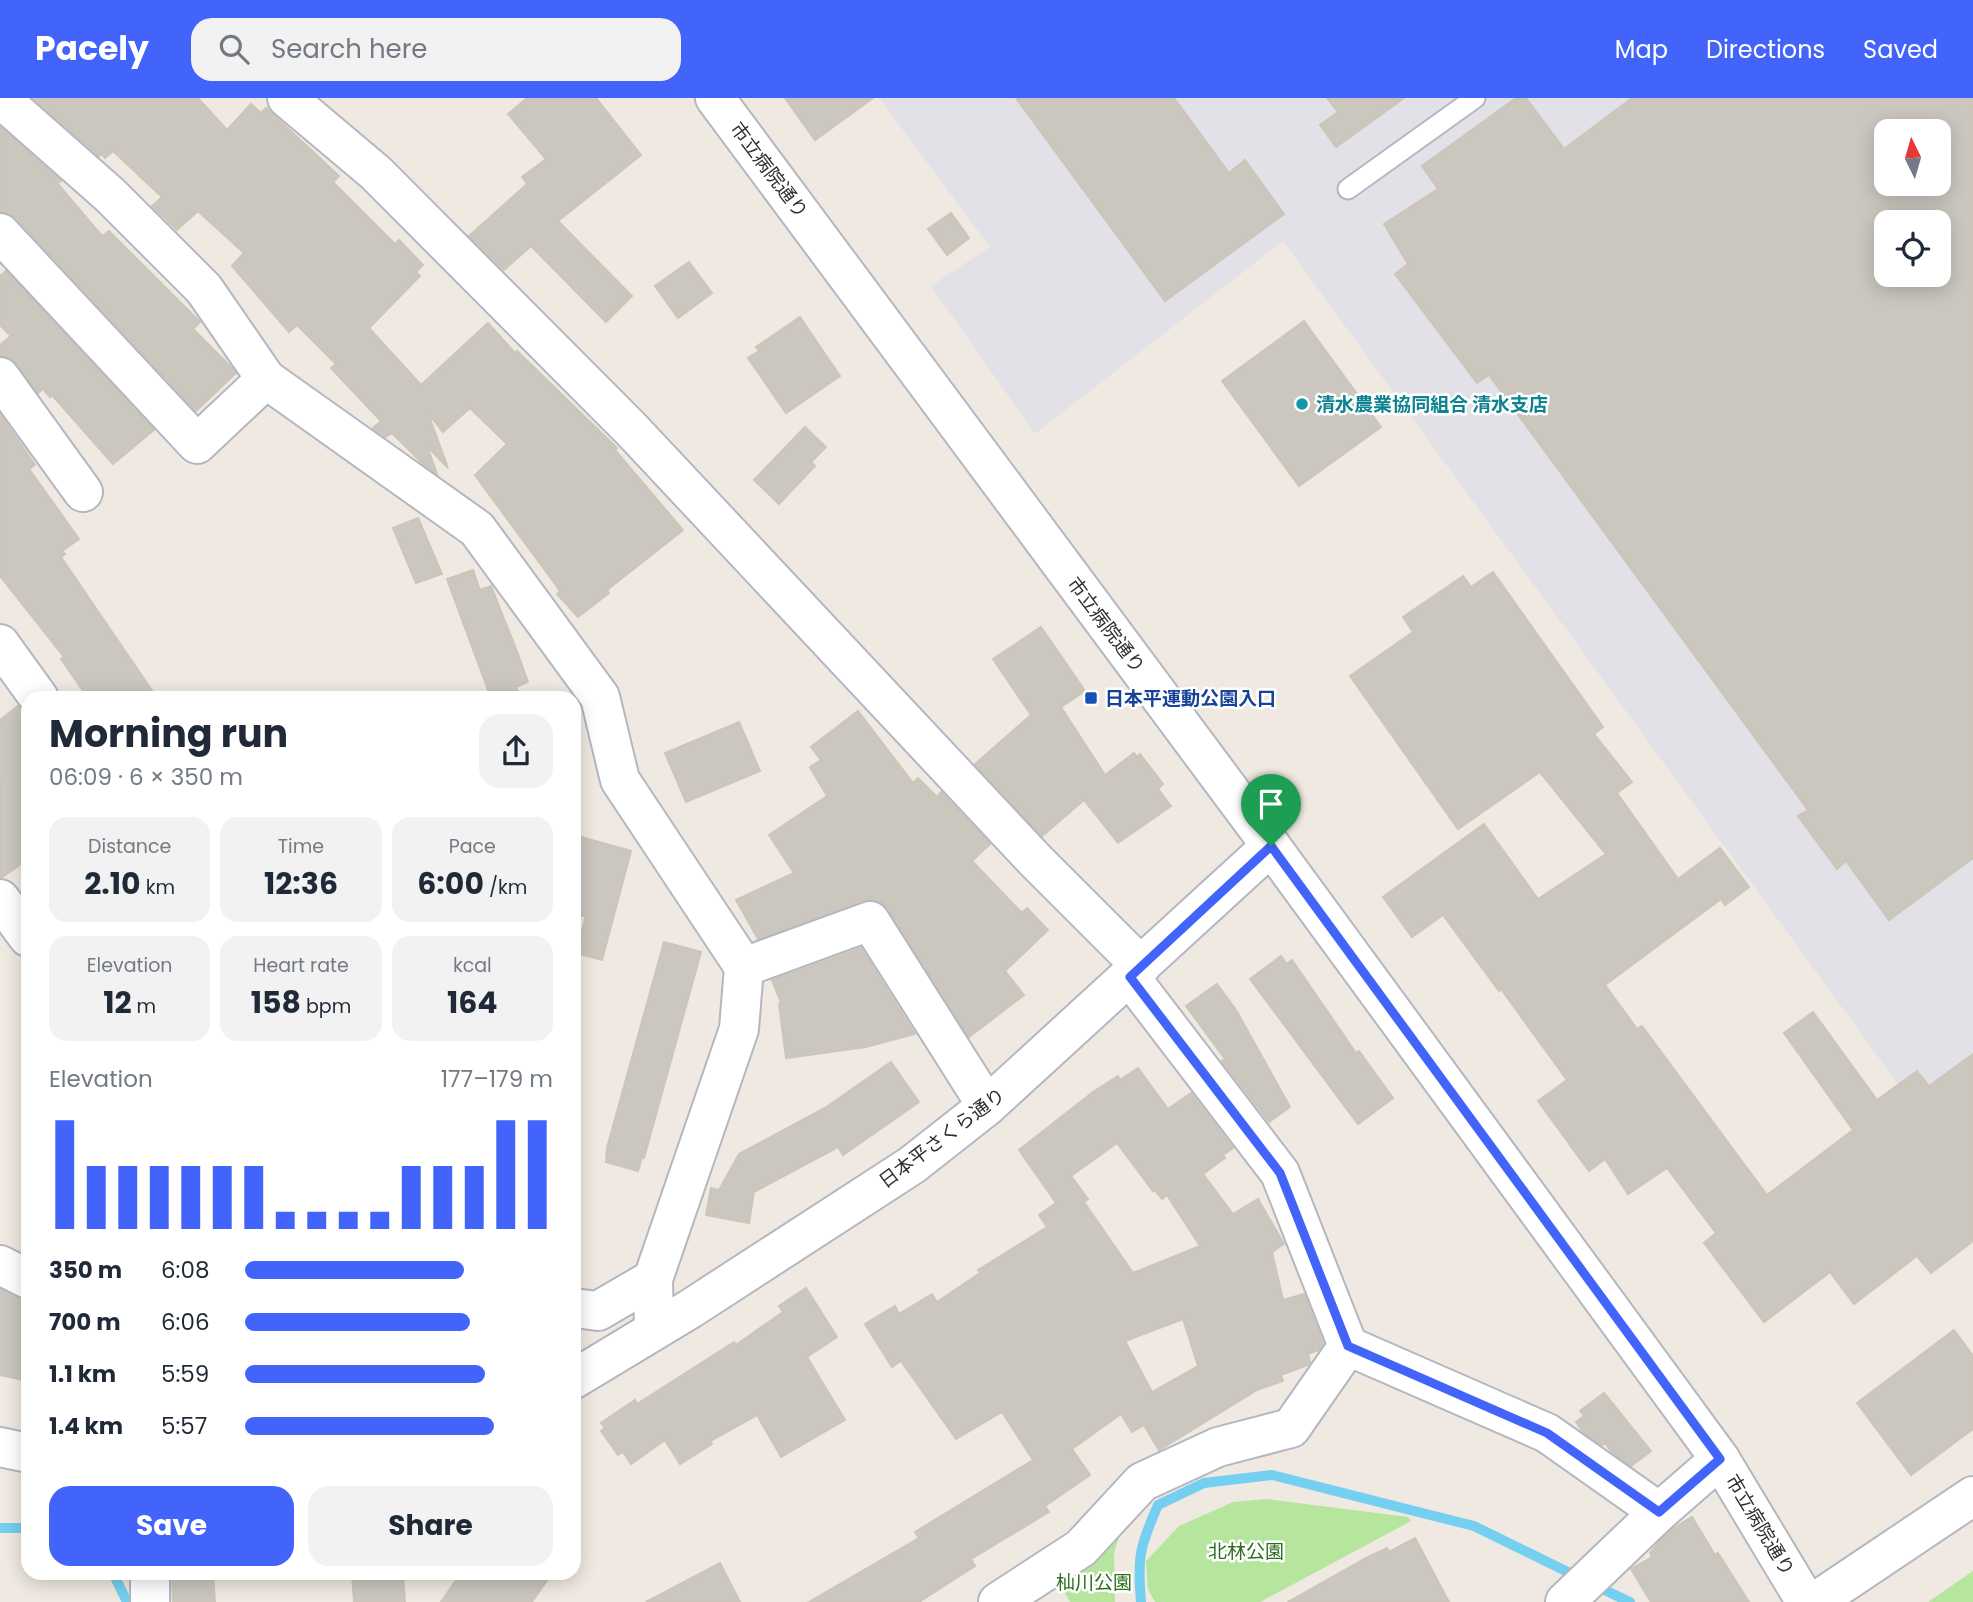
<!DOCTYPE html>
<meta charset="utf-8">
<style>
body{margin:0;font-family:Poppins,"Noto Sans JP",sans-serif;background:#f2f2f3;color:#1f2937;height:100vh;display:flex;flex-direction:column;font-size:26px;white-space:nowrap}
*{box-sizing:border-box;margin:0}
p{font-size:23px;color:#747a83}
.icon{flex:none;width:38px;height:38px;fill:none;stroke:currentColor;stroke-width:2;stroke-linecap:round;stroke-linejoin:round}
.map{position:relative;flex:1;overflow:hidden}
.panel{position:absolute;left:21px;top:593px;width:560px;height:889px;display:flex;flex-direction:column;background:#fff;border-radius:21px;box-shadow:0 4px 18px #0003}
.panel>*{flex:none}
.needle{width:46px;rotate:355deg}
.controls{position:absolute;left:1874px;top:21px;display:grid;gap:14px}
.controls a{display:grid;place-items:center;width:77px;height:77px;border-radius:14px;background:#fff;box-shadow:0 4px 18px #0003;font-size:35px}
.pin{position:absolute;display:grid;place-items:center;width:60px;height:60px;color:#fff;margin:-72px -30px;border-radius:50% 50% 50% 0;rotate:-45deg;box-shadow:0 0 7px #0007}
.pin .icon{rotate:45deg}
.round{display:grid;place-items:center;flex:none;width:74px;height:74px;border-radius:21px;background:#f2f2f3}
.overview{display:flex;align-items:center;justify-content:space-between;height:119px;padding:0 28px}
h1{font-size:38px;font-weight:700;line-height:52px}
.figures{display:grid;grid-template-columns:repeat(3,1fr);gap:10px;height:119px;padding:7px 28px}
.figures div{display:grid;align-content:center;border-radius:18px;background:#f2f2f3;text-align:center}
.figures b{font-size:30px;font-weight:700}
.figures small{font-size:19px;font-weight:400}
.figures p{font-size:19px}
.chart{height:196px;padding:14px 28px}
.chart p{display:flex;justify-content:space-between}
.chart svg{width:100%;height:126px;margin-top:7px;stroke:#4264fb;stroke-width:6}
.primary-button{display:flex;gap:14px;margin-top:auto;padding:14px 28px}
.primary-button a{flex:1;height:80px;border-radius:21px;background:#4264fb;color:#fff;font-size:28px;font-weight:700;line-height:80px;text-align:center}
.primary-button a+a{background:#f2f2f3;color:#1f2937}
ul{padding:0 28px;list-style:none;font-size:23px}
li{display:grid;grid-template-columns:112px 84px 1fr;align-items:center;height:52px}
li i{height:18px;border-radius:9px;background:#4264fb}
header{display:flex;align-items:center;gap:42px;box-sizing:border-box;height:98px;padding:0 35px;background:#4264fb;color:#fff}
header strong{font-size:33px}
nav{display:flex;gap:38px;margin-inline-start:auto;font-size:24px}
.search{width:490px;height:63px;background:#f2f2f3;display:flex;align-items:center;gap:18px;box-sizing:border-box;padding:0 24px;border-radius:21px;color:#747a83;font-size:26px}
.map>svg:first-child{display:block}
.industrial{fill:#e3e1e8;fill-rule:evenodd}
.green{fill:#b6e59e}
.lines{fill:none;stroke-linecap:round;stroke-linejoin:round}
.stream{stroke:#75cff0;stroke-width:10}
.building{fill:#cbc7bf;stroke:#cbc5ba;stroke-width:2;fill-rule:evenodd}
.lane-casing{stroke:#b4b7c1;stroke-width:23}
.street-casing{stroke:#b4b7c1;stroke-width:42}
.secondary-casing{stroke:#b4b7c1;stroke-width:42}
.lane{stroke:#fff;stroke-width:19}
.street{stroke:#fff;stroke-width:38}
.secondary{stroke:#fff;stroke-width:38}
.route-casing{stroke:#fff;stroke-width:14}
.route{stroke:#4264fb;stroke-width:9}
.culture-dot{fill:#0f9aa8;stroke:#fff;stroke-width:2.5}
.transit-dot{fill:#1a4fb4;stroke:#fff;stroke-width:2.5}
.labels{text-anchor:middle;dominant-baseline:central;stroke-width:5;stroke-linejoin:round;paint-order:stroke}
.street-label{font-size:19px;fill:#2e2e2e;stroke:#fff}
.culture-label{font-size:19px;font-weight:bold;fill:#0d838f;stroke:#fff;text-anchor:start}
.transit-label{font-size:19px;font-weight:bold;fill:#164399;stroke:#fff;text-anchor:start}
.park-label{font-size:19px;fill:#2c6e1b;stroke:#fff}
</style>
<header>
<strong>Pacely</strong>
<div class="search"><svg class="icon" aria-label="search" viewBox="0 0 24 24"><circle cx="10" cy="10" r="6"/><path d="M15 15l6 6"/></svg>Search here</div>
<nav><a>Map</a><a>Directions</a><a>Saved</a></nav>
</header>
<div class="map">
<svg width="1973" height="1504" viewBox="0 0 1973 1504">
<rect width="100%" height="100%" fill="#efe9e1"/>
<!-- industrial -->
<path class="industrial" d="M879 0H1973V1089L1283 143 1035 336 931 188 990 149ZM1886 33H1939V86H1886ZM1886 124H1939V177H1886Z"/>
<!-- green -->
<g class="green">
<polygon points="1267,1401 1408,1419 1411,1423 1260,1504 1155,1504 1148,1491 1146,1463 1179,1428 1233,1404"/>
<polygon points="1114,1437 1119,1439 1114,1455 1115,1504 1070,1504 1057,1482"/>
<polygon points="1973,1473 1973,1504 1928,1504"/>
</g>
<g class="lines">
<!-- stream -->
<g class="stream">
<polyline points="0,1430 28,1430"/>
<polyline points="113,1475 127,1504"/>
<polyline points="1594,1487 1630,1504"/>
<path d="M1141 1504C1137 1459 1140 1448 1158 1407L1204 1385 1272 1377 1474 1428 1580 1480"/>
</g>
</g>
<!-- building -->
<g class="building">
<polygon points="33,0 198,0 227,32 251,6 261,15 266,10 339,78 333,84 395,146 399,142 423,167 416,174 420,178 369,230 421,287 488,225 515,255 517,253 617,350 615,352 683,432 607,492 609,495 578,519 557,496 560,493 555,486 475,377 507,346 470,310 443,334 428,315 448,370 427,348 437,376 422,365 392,335 385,339 373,330 381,323 331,270 336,266 297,227 289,234 232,168 244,155 198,113 177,132 152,108 162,99 113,53 105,60 102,56 99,58"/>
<polygon points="527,0 596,0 641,57 558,123 632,198 606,224 531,148 504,172 469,138 527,86 522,79 546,61 508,16"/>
<polygon points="785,0 873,0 815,42"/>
<polygon points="1016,0 1174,0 1229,75 1245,62 1284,116 1165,203"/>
<polygon points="1327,0 1404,0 1336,49 1320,27 1338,14"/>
<path d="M1516 0H1526L1564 51 1632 0H1973V760L1889 822 1846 763 1837 771 1798 718 1808 712 1489 277 1477 285 1395 176 1408 166 1384 126 1438 91 1422 68ZM1886 33H1939V86H1886ZM1886 124H1939V177H1886Z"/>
<polygon points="0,29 61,83 57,85 102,138 109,133 200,224 193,231 232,270 236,275 196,313 16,120 0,114"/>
<polygon points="951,115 969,140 947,157 928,131"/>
<polygon points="689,164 712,195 678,220 655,188"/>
<polygon points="6,173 154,332 113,366 52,297 50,299 43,291 38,295 17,266 10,259 0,258 0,247 11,238 0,227 0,178"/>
<polygon points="800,219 840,278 786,315 748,260 759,253 756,249"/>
<polygon points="1304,223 1381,329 1299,388 1222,283"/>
<polygon points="0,316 35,367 29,371 79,441 62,453 65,456 61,459 157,600 88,600 61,561 64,559 0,478"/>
<polygon points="805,329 826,349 811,364 815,368 779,406 754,382"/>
<polygon points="418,420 442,476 416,485 393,430"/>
<polygon points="473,472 480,492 491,488 518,556 528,584 516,589 520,600 491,600 447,481"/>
<polygon points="1493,474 1603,629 1594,636 1632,684 1617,695 1678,781 1720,750 1749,789 1725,807 1721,801 1605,887 1637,931 1642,928 1767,1097 1853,1032 1784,935 1813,914 1877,1002 1917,973 1929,988 1973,956 1973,1143 1931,1175 1917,1158 1854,1206 1830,1174 1764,1224 1704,1145 1716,1135 1667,1070 1628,1096 1605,1061 1589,1073 1538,1003 1567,982 1501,891 1499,893 1443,817 1412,839 1383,799 1484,726 1538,801 1606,756 1540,674 1458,731 1350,578 1413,534 1403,519 1463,478 1471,489"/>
<polygon points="1041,529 1085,593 1061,609 1105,677 1134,655 1137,659 1140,656 1163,686 1158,691 1171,708 1118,745 1084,702 1042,738 975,666 1031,617 993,561"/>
<polygon points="18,608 28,623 28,761 1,780 0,622"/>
<polygon points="858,613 913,685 918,680 937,699 941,694 990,746 972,763 1022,815 1027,810 1048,832 1005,873 1024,897 969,939 888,811 881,804 863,802 758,841 736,802 794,775 769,737 827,698 810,669 821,662 811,649"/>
<polygon points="739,624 760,673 686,704 665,655"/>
<polygon points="574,737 631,753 602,862 576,855 586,818 574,817"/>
<polygon points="664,844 701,854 644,1060 642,1059 638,1073 606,1064 607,1050"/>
<polygon points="861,850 915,936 866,949 786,960 779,906 781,905 772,882"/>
<polygon points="1281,858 1287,866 1292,862 1356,955 1359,953 1393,1000 1358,1026 1250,881"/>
<polygon points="1217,886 1236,912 1290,1009 1269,1024 1222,963 1225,961 1186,908"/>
<polygon points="891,964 919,1004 843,1057 838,1049 754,1094 749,1125 706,1117 711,1090 719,1092 739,1056 825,1010"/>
<path d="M1138 970 1168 1011 1191 995 1233 1050 1223 1057 1225 1060 1203 1076 1233 1116 1258 1101 1284 1146 1272 1154 1283 1202 1304 1196 1323 1245 1319 1252 1308 1256 1310 1264 1308 1267 1281 1277 1283 1283 1257 1292 1159 1352 1144 1327 1132 1334 1121 1316 1072 1351 1090 1377 1045 1408 1049 1414 971 1461 975 1468 919 1504H809L919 1440 915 1434 1033 1362 1002 1314 956 1341 901 1263 892 1269 865 1226 895 1208 899 1216 932 1196 937 1204 980 1175 978 1172 1047 1129 1039 1117 1056 1105 1019 1052 1093 994 1118 978 1120 982ZM1117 1045 1153 1093 1154 1091 1162 1101 1167 1097 1200 1148 1133 1175 1084 1104 1088 1101 1071 1078ZM1183 1221 1198 1268 1152 1294 1125 1243Z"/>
<polygon points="806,1190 837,1239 807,1259 845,1322 781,1359 757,1317 710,1343 712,1346 680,1366 665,1342 631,1366 623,1354 618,1357 601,1333 605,1330 601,1325 635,1302 637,1306 734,1244 736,1247 783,1214 779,1208"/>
<polygon points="0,1191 28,1203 28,1283 0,1277"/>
<polygon points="1954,1232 1973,1258 1973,1331 1911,1377 1857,1305"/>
<polygon points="1604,1295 1651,1353 1631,1368 1611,1353 1605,1345 1602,1347 1584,1335 1576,1324 1584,1318 1580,1313"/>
<polygon points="1692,1419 1715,1457 1718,1455 1749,1504 1651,1504 1631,1471 1652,1459 1650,1455 1660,1443 1674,1430"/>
<polygon points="1415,1440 1449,1504 1288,1504 1368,1459 1387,1450 1389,1454"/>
<polygon points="720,1465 740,1504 646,1504"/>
<polygon points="172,1475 213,1475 215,1504 173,1504"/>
<polygon points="352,1475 403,1475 405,1504 354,1504"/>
<polygon points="461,1475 552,1475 532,1504 441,1504"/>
</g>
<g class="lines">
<!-- lane casing -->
<g class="lane-casing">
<polyline id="lane" points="1348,91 1475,0"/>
</g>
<!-- street casing -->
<g class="street-casing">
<g id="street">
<polyline points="0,0 110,97 204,191 266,281 477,431 600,599 620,682 744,869 739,931 653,1181 654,1232"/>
<polyline points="287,0 376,75 632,332 1035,762 1141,868"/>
<polyline points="0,135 197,346 266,281"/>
<polyline points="0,279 83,394"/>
<polyline points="0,546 39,600"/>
<polyline points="0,801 28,839"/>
<polyline points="744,869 870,823 987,1008"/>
<polyline points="1130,879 1280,1075 1348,1248 1547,1335 1659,1414"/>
<polyline points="0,1167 28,1181"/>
<polyline points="574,1210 598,1213 653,1181"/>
<polyline points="150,1475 150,1504"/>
<polyline points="998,1504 1081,1450 1142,1384 1218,1349 1291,1330 1348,1248"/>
<polyline points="1565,1504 1659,1414 1720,1361"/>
</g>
</g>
<!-- secondary casing -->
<g class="secondary-casing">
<g id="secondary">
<polyline points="715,0 1271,748 1720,1361 1806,1504"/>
<polyline points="574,1281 690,1211 912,1067 987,1008 1271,748"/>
<polyline points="0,1349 28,1355"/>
<polyline points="1815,1504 1973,1398"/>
</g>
</g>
<!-- lane -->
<use href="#lane" class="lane"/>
<!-- street -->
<use href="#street" class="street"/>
<!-- secondary -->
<use href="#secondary" class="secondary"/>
</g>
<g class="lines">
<!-- route casing -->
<g class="route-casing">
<polygon id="route" points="1271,748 1720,1361 1659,1414 1547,1335 1348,1248 1280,1075 1130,879"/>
</g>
<!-- route -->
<use href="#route" class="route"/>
</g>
<!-- markers -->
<circle class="culture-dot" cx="1302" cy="306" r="7"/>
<rect class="transit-dot" x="1084" y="593" width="14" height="14" rx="3.5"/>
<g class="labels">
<!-- street labels -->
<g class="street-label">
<text transform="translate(769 72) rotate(53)">市立病院通り</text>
<text transform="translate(1106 527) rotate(53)">市立病院通り</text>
<text transform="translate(942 1040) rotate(-37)">日本平さくら通り</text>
<text transform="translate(1760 1427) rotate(59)">市立病院通り</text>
</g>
<!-- culture labels -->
<g class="culture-label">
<text x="1316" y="306">清水農業協同組合 清水支店</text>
</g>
<!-- transit labels -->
<g class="transit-label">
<text x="1105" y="600">日本平運動公園入口</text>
</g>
<!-- park labels -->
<g class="park-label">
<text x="1246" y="1453">北林公園</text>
<text x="1094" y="1484">杣川公園</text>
</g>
</g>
</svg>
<div class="controls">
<a><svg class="needle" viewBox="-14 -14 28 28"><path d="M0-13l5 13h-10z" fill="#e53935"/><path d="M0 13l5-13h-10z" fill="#747a83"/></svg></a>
<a><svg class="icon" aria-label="locate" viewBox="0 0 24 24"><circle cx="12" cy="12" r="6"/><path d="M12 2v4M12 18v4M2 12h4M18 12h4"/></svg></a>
</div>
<div class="pin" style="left:1271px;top:748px;background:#1e9e55"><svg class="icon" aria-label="arrive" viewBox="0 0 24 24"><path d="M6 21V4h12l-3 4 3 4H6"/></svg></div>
<section class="panel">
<div class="overview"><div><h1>Morning run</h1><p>06:09 · 6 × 350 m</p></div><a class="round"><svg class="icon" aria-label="share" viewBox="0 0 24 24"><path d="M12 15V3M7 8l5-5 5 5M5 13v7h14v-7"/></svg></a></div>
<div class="figures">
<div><p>Distance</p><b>2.10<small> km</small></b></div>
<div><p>Time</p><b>12:36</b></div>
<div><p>Pace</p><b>6:00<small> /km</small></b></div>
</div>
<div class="figures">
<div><p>Elevation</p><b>12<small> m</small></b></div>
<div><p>Heart rate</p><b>158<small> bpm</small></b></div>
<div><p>kcal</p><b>164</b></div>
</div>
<div class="chart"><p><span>Elevation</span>177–179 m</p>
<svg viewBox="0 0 160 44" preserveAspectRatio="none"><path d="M5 44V6M15 44V22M25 44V22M35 44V22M45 44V22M55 44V22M65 44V22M75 44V38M85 44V38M95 44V38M105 44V38M115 44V22M125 44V22M135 44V22M145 44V6M155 44V6"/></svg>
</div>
<ul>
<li><b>350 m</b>6:08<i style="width:71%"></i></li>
<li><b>700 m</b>6:06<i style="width:73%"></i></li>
<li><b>1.1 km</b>5:59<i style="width:78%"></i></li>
<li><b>1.4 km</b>5:57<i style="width:81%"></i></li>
</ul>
<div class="primary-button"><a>Save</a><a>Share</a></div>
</section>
</div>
